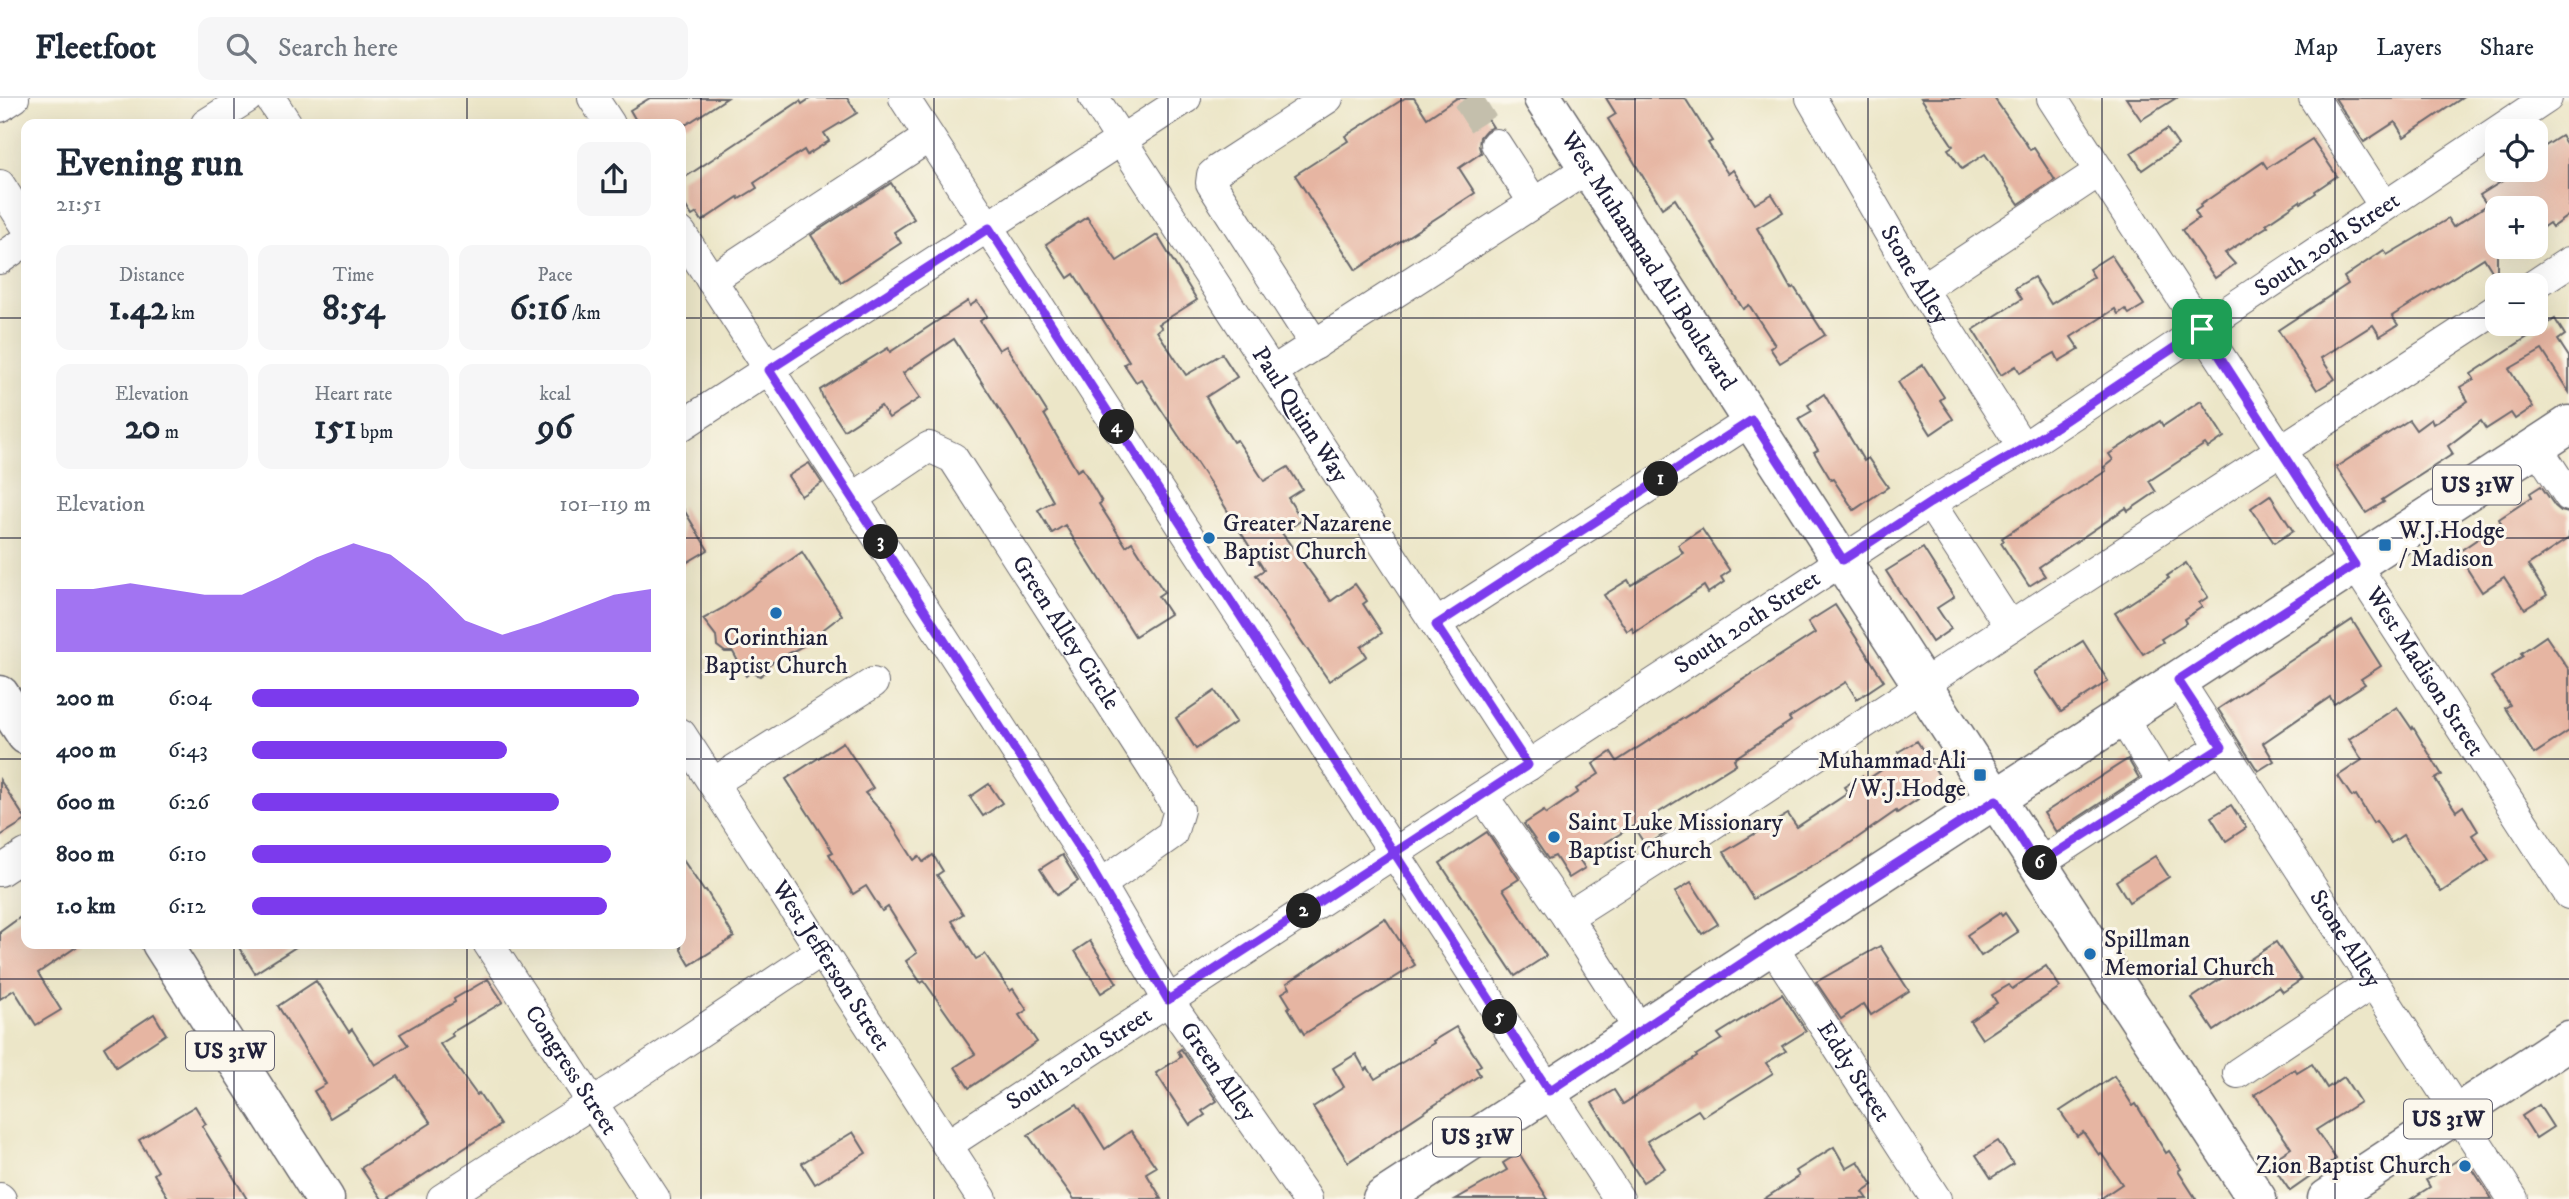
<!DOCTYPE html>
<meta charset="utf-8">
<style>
body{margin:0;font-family:"IM FELL DW Pica",serif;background:#f6f6f7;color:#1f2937;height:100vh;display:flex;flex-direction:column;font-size:26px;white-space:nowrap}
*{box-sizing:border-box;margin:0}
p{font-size:23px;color:#747a83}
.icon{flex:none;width:38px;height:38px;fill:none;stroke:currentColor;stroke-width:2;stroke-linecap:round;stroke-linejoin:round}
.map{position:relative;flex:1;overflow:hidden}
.side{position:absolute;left:21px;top:21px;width:665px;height:830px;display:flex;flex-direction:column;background:#fff;border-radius:14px;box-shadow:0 7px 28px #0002}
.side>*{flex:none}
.tools{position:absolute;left:2485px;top:21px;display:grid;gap:14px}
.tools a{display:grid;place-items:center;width:63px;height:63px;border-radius:14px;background:#fff;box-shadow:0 7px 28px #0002;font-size:35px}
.pin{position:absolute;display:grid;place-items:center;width:60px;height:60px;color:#fff;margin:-30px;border-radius:14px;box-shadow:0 4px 10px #0006}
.km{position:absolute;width:35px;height:35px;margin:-18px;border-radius:50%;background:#222;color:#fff;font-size:19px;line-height:35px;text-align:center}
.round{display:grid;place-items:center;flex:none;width:74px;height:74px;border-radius:14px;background:#f6f6f7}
.head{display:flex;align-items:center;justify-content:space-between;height:119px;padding:0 35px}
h1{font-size:38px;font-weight:700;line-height:52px}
.figures{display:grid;grid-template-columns:repeat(3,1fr);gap:10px;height:119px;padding:7px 35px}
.figures div{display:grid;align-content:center;border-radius:14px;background:#f6f6f7;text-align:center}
.figures b{font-size:35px;font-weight:700}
.figures small{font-size:19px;font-weight:400}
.figures p{font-size:19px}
.chart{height:196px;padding:14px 35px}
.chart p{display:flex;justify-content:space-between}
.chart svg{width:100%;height:126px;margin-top:7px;fill:#7c3aed;opacity:.7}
ul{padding:0 35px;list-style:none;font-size:23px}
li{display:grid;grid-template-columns:112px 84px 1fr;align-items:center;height:52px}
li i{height:18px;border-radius:9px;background:#7c3aed}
header{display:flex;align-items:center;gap:42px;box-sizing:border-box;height:98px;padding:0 35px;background:#fff;border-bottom:2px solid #e0e1e3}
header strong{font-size:33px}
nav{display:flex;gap:38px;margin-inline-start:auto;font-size:24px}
.search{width:490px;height:63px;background:#f6f6f7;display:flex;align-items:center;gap:18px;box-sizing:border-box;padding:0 24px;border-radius:14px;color:#747a83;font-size:26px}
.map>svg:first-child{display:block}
.building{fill:#e6b5a2}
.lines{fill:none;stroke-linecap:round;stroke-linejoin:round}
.minor-tunnel{stroke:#c4bfac;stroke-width:30;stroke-dasharray:30 15;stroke-linecap:butt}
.minor-casing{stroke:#69676c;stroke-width:32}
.major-casing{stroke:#69676c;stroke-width:41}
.minor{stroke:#fff;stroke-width:30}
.major{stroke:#fff;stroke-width:38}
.route-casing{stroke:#fff;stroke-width:14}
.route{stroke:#7c3aed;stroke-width:9}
.grid{fill:none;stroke:#22223b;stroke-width:2;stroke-opacity:0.55}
.poi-dot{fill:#1f6fb2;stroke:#fbf7ec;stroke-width:2.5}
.labels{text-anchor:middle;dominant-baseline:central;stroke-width:6;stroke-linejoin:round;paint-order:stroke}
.shield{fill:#fbf7ec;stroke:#636270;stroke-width:2}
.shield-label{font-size:23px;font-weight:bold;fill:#22223b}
.street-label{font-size:24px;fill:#22223b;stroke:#fbf7ec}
.poi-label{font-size:24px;fill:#22223b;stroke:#fbf7ec;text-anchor:start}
</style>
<header>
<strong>Fleetfoot</strong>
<div class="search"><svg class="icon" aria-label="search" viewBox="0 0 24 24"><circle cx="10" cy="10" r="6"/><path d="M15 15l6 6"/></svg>Search here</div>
<nav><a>Map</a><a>Layers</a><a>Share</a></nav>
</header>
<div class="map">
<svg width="2569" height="1101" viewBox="0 0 2569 1101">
<rect width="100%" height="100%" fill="#fbf7ec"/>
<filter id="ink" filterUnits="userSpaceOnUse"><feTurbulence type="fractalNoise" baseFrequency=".0143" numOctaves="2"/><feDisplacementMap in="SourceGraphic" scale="14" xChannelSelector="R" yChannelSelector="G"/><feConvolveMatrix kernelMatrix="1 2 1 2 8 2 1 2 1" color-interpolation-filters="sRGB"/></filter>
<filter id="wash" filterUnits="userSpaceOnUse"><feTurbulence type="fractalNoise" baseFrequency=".00686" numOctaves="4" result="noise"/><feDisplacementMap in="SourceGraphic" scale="28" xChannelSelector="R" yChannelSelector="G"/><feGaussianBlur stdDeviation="1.57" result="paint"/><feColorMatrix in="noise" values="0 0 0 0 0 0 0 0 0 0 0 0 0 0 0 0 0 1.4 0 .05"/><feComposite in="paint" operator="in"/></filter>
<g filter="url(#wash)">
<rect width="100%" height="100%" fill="#ece6c8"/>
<g id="blocks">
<!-- building -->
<g class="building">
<polygon points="650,0 727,0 687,26 638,26 630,12"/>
<polygon points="811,0 847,0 857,15 824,35 829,43 807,57 804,52 754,85 757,90 739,101 738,99 702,123 697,115 692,118 681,101 681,82 800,3 802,6"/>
<polygon points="1405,0 1414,0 1427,20 1457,0 1474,0 1493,29 1486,32 1480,39 1479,48 1481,55 1459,70 1475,95 1356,172 1295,77 1348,43 1345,38"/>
<polygon points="1606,0 1685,0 1712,43 1708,45 1728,76 1733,72 1755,106 1772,96 1783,114 1757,130 1791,191 1794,189 1825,237 1780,265 1770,250 1775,247 1749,207 1743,211 1675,101 1662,110 1608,21 1616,16"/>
<polygon points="1921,0 1994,0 2025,44 2030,52 2034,50 2055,82 2019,106 1985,56 1962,71 1948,51 1953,48"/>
<polygon points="2126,0 2176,0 2141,22"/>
<polygon points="2335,0 2462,0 2404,39 2395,24 2364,44"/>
<polygon points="2167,31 2178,47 2142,72 2131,55"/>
<polygon points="2561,38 2569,50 2569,117 2552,129 2549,125 2536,134 2536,110 2497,110 2497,181 2484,160 2392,218 2398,227 2380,238 2373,227 2321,260 2335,281 2317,292 2278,232 2348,186 2344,179 2384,152 2387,157 2448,121 2453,129 2487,107 2480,97 2520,72 2536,72 2536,54"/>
<polygon points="2312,41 2337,78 2315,93 2316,95 2301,105 2300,103 2266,126 2268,128 2225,155 2235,166 2215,180 2182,132 2199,120 2195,113 2201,109 2200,107 2263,64 2267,70"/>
<polygon points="891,85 914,121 894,134 901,145 841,184 811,137"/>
<polygon points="1087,119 1117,163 1157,137 1197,202 1159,226 1162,230 1157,233 1186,277 1222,256 1237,279 1206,299 1215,315 1233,344 1237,342 1264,383 1288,369 1302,391 1288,400 1302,422 1282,435 1331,503 1355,486 1367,503 1363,506 1382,535 1361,549 1367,558 1329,583 1256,477 1264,472 1214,391 1141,281 1136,284 1124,266 1129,263 1074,176 1068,180 1046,146"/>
<polygon points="2111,157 2144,207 2129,216 2125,211 2118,216 2115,211 2071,239 2079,251 2059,263 2055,255 2020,275 2016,268 2001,277 1973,232 2022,201 2015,190 2034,179 2051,206 2094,179 2089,171"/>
<polygon points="968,203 970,208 977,203 987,218 980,223 999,252 1006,248 1047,314 1044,316 1077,373 1082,370 1102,404 1099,406 1126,448 1132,444 1164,494 1158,498 1170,516 1135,538 1065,427 1052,435 1038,412 1053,403 1015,336 954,241 903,275 920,300 889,320 881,308 844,332 823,300 820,292 888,250 890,254"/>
<polygon points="2555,221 2565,237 2558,242 2569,259 2569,294 2542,252 2509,271 2533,309 2515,321 2511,315 2486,331 2481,323 2448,348 2453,356 2382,402 2384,404 2366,415 2336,369 2409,322 2416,332 2431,321 2433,326 2468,303 2460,289 2474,281 2471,276"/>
<polygon points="1923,267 1944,299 1940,302 1953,321 1931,336 1898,284"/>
<polygon points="1824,296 1864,363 1868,360 1888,389 1854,412 1833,381 1831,382 1814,354 1818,352 1798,321 1812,313 1808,307"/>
<polygon points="2201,303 2224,339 2208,350 2205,346 2149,383 2156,394 2128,413 2126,410 2039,469 2045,478 2029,488 2001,445 2004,443 2002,440 2106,373 2104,369 2113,362 2109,356 2160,323 2163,328"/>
<polygon points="809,365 822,385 801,398 788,378"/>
<polygon points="2541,388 2555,408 2561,413 2569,415 2569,440 2528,467 2547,497 2525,511 2504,479 2482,494 2457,455 2501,425 2499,421 2532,399 2530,395"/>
<polygon points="2270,397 2293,433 2274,445 2251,410"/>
<polygon points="681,407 708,452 681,468"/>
<polygon points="1702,431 1730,473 1721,479 1724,484 1708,495 1704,488 1634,535 1632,530 1627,533 1604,497 1628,482 1631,487 1683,455 1678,447"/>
<polygon points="1923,450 1954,499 1937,510 1951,531 1932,544 1886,473"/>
<polygon points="802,454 842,517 812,540 814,542 769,566 767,573 760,578 751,574 746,578 733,554 725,554 717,548 716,538 703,521 723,510"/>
<polygon points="2186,465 2208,499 2199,505 2202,509 2184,521 2186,525 2161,541 2163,544 2143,556 2115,515 2169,480 2167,478"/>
<polygon points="1835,507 1884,583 1857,601 1846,584 1789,620 1791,623 1734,661 1736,666 1653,718 1664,736 1646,748 1633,728 1579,761 1585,770 1569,780 1555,758 1548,761 1524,726 1544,713 1546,716 1578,694 1576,691 1599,676 1593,666 1611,654 1617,663 1815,535 1808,524"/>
<polygon points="2352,522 2381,568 2361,581 2365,586 2334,606 2330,599 2263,645 2274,663 2258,673 2218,611"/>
<polygon points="2546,538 2569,572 2569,633 2534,656 2505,610 2510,607 2491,579 2523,558 2521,555"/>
<polygon points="2083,543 2108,583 2061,614 2034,574"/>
<polygon points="1215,593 1236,624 1196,651 1176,620"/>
<polygon points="2397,609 2412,631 2413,629 2442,677 2435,681 2456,713 2463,708 2478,733 2472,737 2489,762 2441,794 2403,737 2391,745 2376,723 2373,725 2356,697 2352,699 2338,678 2362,662 2349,641"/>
<polygon points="1917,643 1942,682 1917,698 1918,701 1897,715 1896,713 1843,750 1753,801 1724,754 1788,716 1797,729 1848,695 1844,689 1862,678 1865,683 1901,659 1898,654"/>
<polygon points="843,644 873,690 865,695 888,721 914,762 919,758 923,764 933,757 943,773 937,777 963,816 952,823 976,861 985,856 1010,893 1013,891 1027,912 1019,917 1037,944 969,990 955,969 975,956 924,883 921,885 906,863 917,855 888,809 882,813 866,788 853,796 829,756 833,754 786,681"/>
<polygon points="2128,661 2139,680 2056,734 2044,715"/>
<polygon points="0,682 26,722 0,738"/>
<polygon points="989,686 1002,705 983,718 970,699"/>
<polygon points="2231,707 2246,730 2226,743 2211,719"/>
<polygon points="1487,734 1519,781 1503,791 1546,858 1515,878 1440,765"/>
<polygon points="1062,757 1078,783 1057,797 1040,771"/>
<polygon points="2155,758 2169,779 2129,804 2116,783"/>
<polygon points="681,759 704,793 706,792 734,839 690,867 681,852"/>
<polygon points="1691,784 1718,826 1702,836 1675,794"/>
<polygon points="26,815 26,845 82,845 38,875 61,912 36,927 14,892 0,901 0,834"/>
<polygon points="2000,815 2002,818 2005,815 2018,834 1981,858 1967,837"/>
<polygon points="1385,820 1415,867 1304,936 1288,910 1290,908 1282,895 1290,890 1287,885"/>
<polygon points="1090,843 1117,885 1101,895 1075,853"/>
<polygon points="2276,844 2301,882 2283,894 2279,889 2214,933 2192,900"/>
<polygon points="236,845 302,845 255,875"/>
<polygon points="1880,848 1909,893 1871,917 1864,906 1841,921 1816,884"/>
<polygon points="2046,868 2060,889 1982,941 1970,923 1997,905 1992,897 2009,887 2012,891"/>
<polygon points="488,881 503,904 451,935 453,938 440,946 477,997 479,995 500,1027 387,1101 382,1101 361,1070 431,1025 398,978 330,1020 314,993 326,986 278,908 316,883 349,934 352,931 375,967 408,947 400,936 455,904 454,901"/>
<polygon points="1782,896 1806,933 1782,948 1786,953 1766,965 1773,975 1703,1019 1698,1012 1647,1043 1665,1070 1643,1084 1592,1005 1614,992 1623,1006 1697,959 1696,957 1722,941 1718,936"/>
<polygon points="154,916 166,936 116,969 104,949"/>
<polygon points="1456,929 1481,967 1476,970 1480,977 1348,1064 1313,1009 1344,989 1333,970 1356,956 1365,972 1368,970 1375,981 1434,945 1433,943"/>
<polygon points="1181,951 1217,1003 1202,1013 1205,1017 1190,1027 1156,975 1181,959 1178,953"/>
<polygon points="2312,966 2327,990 2344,979 2360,1004 2316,1032 2336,1061 2290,1093 2270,1064 2291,1050 2255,997 2295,971 2297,975"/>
<polygon points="2114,978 2133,1008 2136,1006 2166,1055 2169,1053 2181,1071 2178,1073 2196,1101 2100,1101 2122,1086 2101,1055 2099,1057 2083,1034 2077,1038 2060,1013"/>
<polygon points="1077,1006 1105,1051 1131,1033 1156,1069 1146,1075 1162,1101 1074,1101 1028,1037"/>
<polygon points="2539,1007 2553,1029 2536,1040 2522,1018"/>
<polygon points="195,1008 206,1026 202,1028 247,1101 169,1101 154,1076 158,1073 139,1042"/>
<polygon points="853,1034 866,1055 815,1086 802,1065"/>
<polygon points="1998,1043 2013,1066 1991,1080 1976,1057"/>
<polygon points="1834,1049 1846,1070 1858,1063 1873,1087 1863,1094 1868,1101 1764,1101 1799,1078 1796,1073"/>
<polygon points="1519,1055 1548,1101 1456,1101 1507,1072 1503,1065"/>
<polygon points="2464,1058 2492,1101 2411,1101 2430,1089 2426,1082"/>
</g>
</g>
</g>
<g filter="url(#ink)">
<use href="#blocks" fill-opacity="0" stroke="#69676c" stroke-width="2"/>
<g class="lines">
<!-- minor-tunnel -->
<polyline class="minor-tunnel" points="1467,0 1496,46"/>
<!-- minor casing -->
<g class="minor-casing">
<g id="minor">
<polyline points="270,0 287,26"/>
<polyline points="593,0 610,26"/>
<polyline points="904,0 1619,1101"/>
<path id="s1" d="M1094 0 1528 668"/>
<path id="s2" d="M1811 0 1922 191 2023 350"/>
<path id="s3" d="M2052 0 2569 796"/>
<polyline points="2314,0 2384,108"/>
<polyline points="0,9 14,0"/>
<polyline points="206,26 247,0"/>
<polyline points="1496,46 1534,105"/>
<polyline points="0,87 26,128"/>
<path id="s4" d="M681 135 1084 758 1168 902 1307 1101"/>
<polyline points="0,161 26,143"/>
<polyline points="711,182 929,39"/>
<polyline points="2534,187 2569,164"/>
<polyline points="1922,191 2100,73"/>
<polyline points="1315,247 1211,85 1212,77 1219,71 1328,0"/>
<polyline points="1272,274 1588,70"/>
<polyline points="681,328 1186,0"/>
<polyline points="2536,348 2569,398"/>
<path id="s5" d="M853 400 929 349 953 360 1148 663 1179 712 1172 736 1100 787"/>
<polyline points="1930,405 2010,529"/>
<polyline points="1436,526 1752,322"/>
<path id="s6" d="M2178 582 2513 1101"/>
<path id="s7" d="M681 636 982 1101"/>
<polyline points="713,685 873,585"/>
<polyline points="2163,685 2222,649"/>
<polyline points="1483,698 1567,819 1705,731 2034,513 2497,211"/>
<polyline points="2037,767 2163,685 2122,619"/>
<polyline points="0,773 26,756"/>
<polyline points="1567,819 1640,933"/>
<path id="s8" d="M488 845 655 1101"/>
<path id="s9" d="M1771 846 1936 1101"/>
<polyline points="2238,975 2373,885"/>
<path id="s10" d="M947 1047 1843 462 1930 405 2023 350 2547 0"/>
<polyline points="0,1100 1,1101"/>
<polyline points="442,1101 628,982 821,853"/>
</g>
</g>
<!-- major casing -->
<g class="major-casing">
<g id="major">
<path id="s11" d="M1543 0C1781 367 2016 736 2257 1101"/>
<polyline points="0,597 26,637"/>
<polyline points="161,845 325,1101"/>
<polyline points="1382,1101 2569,327"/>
<polyline points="2327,1101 2569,942"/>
</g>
</g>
<!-- minor -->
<use href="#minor" class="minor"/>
<!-- major -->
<use href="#major" class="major"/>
</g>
</g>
<g class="lines" filter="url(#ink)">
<!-- route casing -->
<g class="route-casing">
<path id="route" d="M2202 231 2024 350 1930 405 1843 462 1752 322 1436 527 1528 667C1409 746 1288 824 1168 902L1084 758 769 272 989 130C1175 418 1362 705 1549 993L1771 846 1996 702 2037 767 2222 649 2178 582 2355 467 2202 231"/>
</g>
<!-- route -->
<use href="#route" class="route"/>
</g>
<!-- grid -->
<path class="grid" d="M234 0V26M467 0V26M701 0V1101M934 0V1101M1168 0V1101M1401 0V1101M1635 0V1101M1868 0V1101M2102 0V1101M2335 0V1101M0 220H26M681 220H2497M2536 220H2569M0 440H26M681 440H2569M0 661H26M681 661H2569M234 845V1101M467 845V1101M0 881H2569"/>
<!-- markers -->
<g class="poi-dot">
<circle cx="1209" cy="440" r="7"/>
<rect x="2378" y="440" width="14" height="14" rx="3.5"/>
<circle cx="776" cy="515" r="7"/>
<rect x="1973" y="670" width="14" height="14" rx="3.5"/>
<circle cx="1554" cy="739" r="7"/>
<circle cx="2090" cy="856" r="7"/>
<circle cx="2465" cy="1068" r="7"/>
</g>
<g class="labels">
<!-- shield labels -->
<g class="shield">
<rect x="2433" y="367.5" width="88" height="39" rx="5"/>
<rect x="186" y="933.5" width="88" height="39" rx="5"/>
<rect x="2404" y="1001.5" width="88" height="39" rx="5"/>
<rect x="1433" y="1019.5" width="88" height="39" rx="5"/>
</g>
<g class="shield-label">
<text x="2477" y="387">US 31W</text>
<text x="230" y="953">US 31W</text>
<text x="2448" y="1021">US 31W</text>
<text x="1477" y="1039">US 31W</text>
</g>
<!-- street labels -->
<g class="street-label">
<text stroke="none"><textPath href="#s10" startOffset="1648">South 20th Street</textPath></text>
<text stroke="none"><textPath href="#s11" startOffset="194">West Muhammad Ali Boulevard</textPath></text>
<text stroke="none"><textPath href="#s2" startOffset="205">Stone Alley</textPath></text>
<text stroke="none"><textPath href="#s1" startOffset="378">Paul Quinn Way</textPath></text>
<text stroke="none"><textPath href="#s10" startOffset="956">South 20th Street</textPath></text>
<text stroke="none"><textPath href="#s5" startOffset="326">Green Alley Circle</textPath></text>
<text stroke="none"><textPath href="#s3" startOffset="684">West Madison Street</textPath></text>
<text stroke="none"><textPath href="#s6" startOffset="308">Stone Alley</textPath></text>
<text stroke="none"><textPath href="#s7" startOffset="276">West Jefferson Street</textPath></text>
<text stroke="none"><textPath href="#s10" startOffset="158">South 20th Street</textPath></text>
<text stroke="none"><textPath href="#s8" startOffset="152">Congress Street</textPath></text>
<text stroke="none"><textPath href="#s4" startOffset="996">Green Alley</textPath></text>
<text stroke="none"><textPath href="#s9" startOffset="152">Eddy Street</textPath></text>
</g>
<!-- poi labels -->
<g class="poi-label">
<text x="1223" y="426">Greater Nazarene<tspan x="1223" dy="28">Baptist Church</tspan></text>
<text x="2399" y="433">W.J.Hodge<tspan x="2399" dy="28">/ Madison</tspan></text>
<text x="776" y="540" text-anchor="middle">Corinthian<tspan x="776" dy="28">Baptist Church</tspan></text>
<text x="1966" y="663" text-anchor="end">Muhammad Ali<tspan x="1966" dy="28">/ W.J.Hodge</tspan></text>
<text x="1568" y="725">Saint Luke Missionary<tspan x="1568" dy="28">Baptist Church</tspan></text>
<text x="2104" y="842">Spillman<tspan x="2104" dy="28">Memorial Church</tspan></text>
<text x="2451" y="1068" text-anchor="end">Zion Baptist Church</text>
</g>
</g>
</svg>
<div class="tools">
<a><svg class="icon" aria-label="locate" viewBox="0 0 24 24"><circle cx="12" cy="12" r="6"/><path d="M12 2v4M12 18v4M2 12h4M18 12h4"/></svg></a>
<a>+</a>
<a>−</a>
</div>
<div class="pin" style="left:2202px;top:231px;background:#1e9e55"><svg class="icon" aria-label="arrive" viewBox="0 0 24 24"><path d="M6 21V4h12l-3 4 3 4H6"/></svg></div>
<b class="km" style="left:1661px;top:381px">1</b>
<b class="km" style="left:1304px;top:813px">2</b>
<b class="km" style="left:881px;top:444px">3</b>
<b class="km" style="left:1117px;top:329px">4</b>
<b class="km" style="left:1500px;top:919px">5</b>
<b class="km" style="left:2040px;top:765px">6</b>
<section class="side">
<div class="head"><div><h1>Evening run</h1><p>21:51</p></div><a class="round"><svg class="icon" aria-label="share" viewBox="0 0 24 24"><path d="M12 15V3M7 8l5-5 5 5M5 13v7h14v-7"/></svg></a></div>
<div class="figures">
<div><p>Distance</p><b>1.42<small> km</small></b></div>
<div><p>Time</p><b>8:54</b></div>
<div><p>Pace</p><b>6:16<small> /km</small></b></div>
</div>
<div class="figures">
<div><p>Elevation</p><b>20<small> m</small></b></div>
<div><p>Heart rate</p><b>151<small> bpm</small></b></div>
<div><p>kcal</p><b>96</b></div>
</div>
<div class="chart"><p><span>Elevation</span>101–119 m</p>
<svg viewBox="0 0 160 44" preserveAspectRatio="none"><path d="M0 44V22L10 22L20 20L30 22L40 24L50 24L60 18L70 11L80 6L90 10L100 20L110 33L120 38L130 34L140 29L150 24L160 22V44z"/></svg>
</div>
<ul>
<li><b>200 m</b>6:04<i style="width:97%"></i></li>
<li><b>400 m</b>6:43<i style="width:64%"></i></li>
<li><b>600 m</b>6:26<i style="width:77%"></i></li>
<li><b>800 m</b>6:10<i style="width:90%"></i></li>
<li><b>1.0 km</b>6:12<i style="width:89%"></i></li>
</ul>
</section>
</div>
